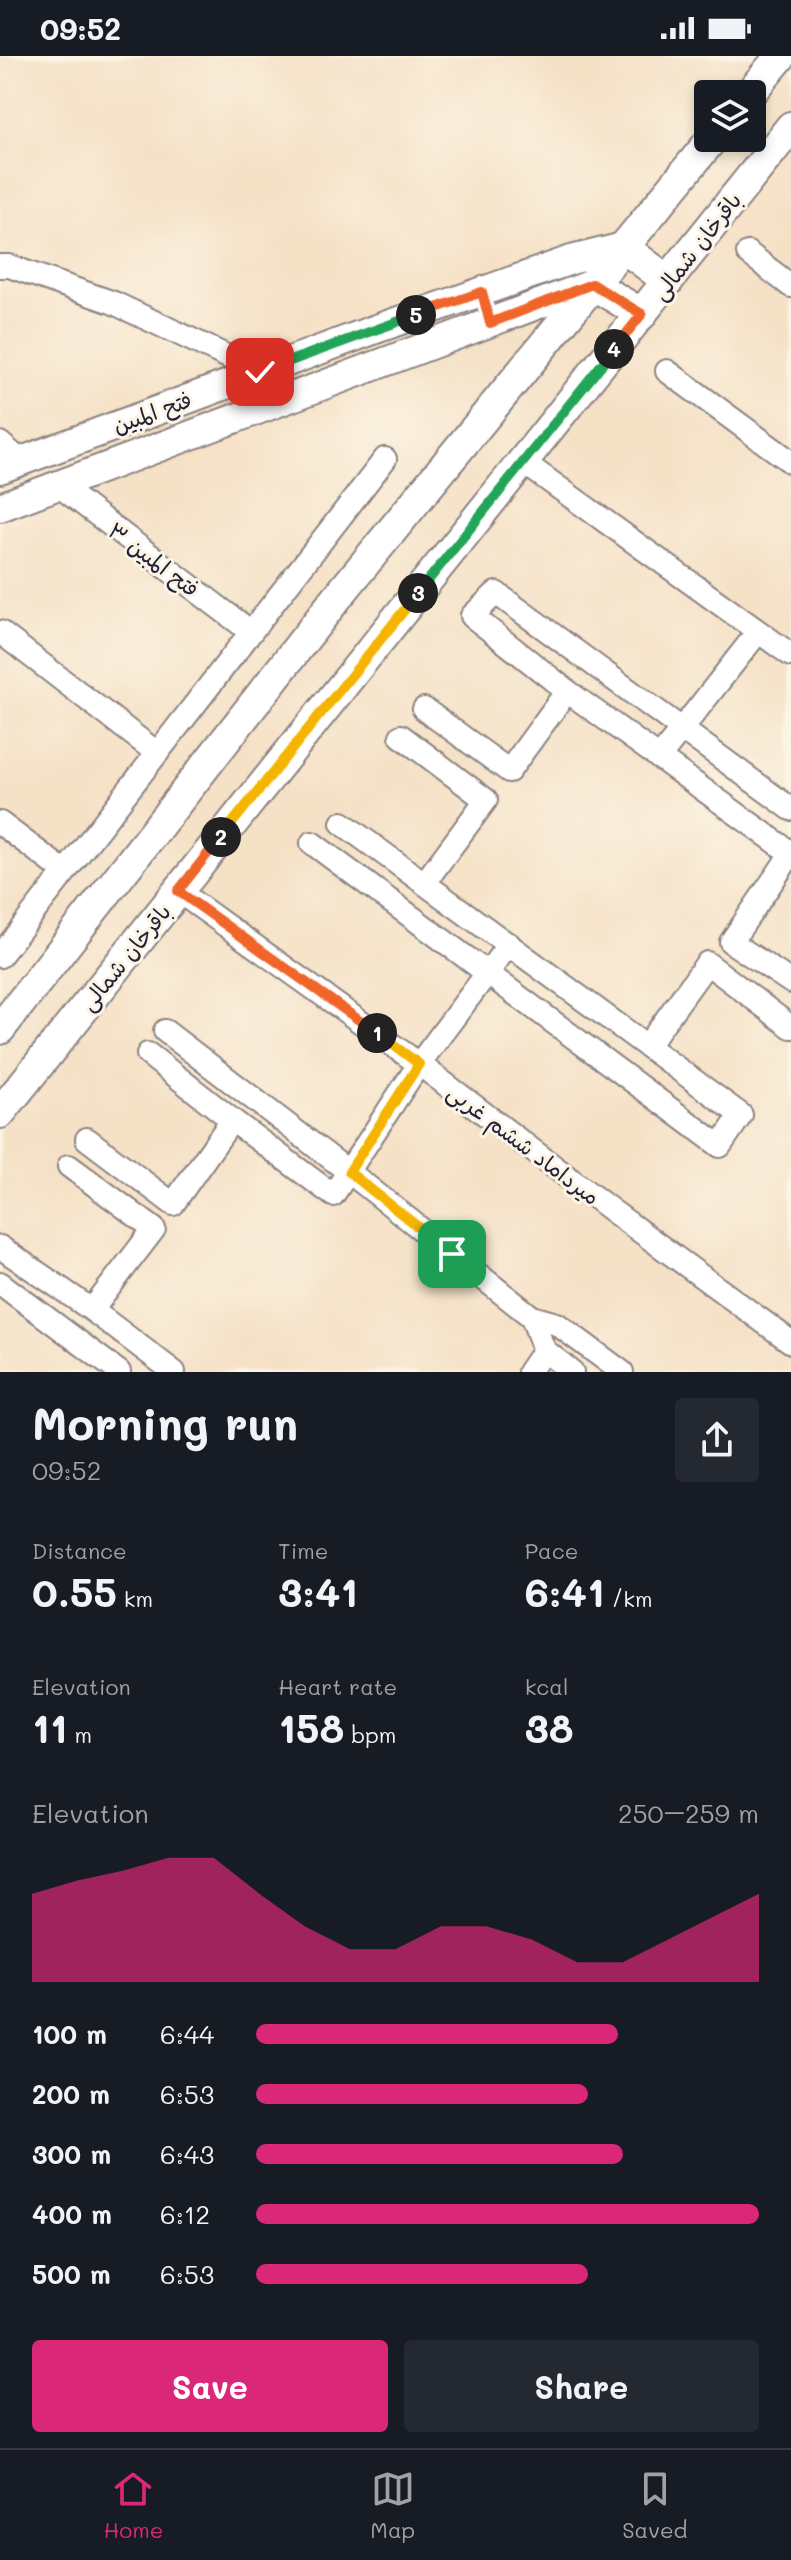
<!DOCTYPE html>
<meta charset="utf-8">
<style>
body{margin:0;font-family:Mali,"Playpen Sans Arabic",sans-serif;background:#242831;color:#f1f3f6;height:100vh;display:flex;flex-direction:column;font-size:30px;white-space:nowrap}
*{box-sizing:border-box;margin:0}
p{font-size:26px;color:#9ea1a6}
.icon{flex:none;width:44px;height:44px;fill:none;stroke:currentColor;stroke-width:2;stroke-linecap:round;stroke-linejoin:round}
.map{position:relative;height:1316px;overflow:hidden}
.side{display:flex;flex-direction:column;background:#171b24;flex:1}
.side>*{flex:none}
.buttons{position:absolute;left:694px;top:24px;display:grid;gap:16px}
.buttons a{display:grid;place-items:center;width:72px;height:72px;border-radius:8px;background:#171b24;box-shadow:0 4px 12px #0003;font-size:40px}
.pin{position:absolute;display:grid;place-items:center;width:68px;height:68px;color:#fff;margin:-34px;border-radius:16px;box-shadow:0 4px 12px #0006}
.km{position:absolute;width:40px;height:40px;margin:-20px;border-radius:50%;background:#222;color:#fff;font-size:22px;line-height:40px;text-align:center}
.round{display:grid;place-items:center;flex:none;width:84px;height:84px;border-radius:8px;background:#242831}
.overview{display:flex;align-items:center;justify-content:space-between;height:136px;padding:0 32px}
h1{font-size:44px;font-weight:800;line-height:60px}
.stats{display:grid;grid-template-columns:repeat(3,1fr);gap:12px;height:136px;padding:8px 32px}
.stats div{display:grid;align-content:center}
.stats b{font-size:40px;font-weight:800}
.stats small{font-size:22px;font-weight:400}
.stats p{font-size:22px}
.chart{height:224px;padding:16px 32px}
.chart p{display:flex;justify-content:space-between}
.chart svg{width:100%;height:144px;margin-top:8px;fill:#db2777;opacity:.7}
.button{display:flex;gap:16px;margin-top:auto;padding:16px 32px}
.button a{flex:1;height:92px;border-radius:8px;background:#db2777;color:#fff;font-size:32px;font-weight:800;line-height:92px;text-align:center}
.button a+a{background:#242831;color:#f1f3f6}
ul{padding:0 32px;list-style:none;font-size:26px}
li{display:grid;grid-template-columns:128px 96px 1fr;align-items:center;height:60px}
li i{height:20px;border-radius:10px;background:#db2777}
.status{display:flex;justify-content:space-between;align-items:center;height:56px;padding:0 40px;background:#171b24;direction:ltr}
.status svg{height:22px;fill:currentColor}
.menu{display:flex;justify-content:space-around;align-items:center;height:112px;border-top:2px solid #363941;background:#171b24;font-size:22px;color:#9ea1a6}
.menu a{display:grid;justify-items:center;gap:4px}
.menu .current{color:#db2777}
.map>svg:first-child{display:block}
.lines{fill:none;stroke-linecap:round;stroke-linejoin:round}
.minor-casing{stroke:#8c8280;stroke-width:26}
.tertiary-casing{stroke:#8c8280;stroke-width:32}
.secondary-casing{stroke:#8c8280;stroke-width:34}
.minor{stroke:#fff;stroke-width:22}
.tertiary{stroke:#fff;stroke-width:28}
.secondary{stroke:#fff;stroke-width:30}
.split-1-casing{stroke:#fff;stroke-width:16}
.split-2-casing{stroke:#fff;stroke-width:16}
.split-3-casing{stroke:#fff;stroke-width:16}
.split-4-casing{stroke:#fff;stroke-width:16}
.split-5-casing{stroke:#fff;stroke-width:16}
.split-6-casing{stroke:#fff;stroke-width:16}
.split-1{stroke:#f5b400;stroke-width:10}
.split-2{stroke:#f0652b;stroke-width:10}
.split-3{stroke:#f5b400;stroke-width:10}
.split-4{stroke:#22a559;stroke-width:10}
.split-5{stroke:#f0652b;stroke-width:10}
.split-6{stroke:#22a559;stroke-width:10}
.labels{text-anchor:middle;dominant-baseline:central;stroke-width:6;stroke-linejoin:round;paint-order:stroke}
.street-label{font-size:22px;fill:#22223b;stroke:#fcf5e5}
</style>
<div class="status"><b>09:52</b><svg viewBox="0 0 49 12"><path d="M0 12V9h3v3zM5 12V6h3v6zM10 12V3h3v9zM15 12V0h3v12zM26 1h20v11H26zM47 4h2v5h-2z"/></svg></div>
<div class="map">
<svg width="791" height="1316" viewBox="0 0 791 1316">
<rect width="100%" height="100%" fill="#fcf5e5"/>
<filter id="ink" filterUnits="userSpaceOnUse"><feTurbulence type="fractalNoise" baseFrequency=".0125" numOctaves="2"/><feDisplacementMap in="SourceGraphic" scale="16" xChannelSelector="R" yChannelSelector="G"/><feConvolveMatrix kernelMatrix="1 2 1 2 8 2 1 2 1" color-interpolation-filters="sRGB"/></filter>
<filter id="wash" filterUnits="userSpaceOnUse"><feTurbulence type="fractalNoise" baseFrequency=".006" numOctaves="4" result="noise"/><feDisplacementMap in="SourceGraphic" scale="32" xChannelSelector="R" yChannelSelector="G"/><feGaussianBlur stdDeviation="1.8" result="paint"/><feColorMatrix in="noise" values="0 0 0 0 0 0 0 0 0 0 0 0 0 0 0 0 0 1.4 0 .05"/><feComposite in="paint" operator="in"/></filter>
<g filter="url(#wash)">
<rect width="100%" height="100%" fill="#f5e1c6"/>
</g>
<g filter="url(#ink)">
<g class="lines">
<!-- minor casing -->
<g class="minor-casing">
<g id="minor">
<polyline points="748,197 791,230"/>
<polyline points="0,210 9,210 114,247 260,316"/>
<polyline points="667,315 791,406"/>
<polyline points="0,387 21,405"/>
<polyline points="523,406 791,599"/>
<polyline points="58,429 251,576"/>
<polyline points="0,576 157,697"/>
<polyline points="424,653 509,715 567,635"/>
<polyline points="401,680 486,744 425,826"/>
<polyline points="659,702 758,576"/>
<polyline points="791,753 496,537 472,560 567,635 791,797"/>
<polyline points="0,767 65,816"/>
<polyline points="312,787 720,1090 741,1059 342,767"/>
<polyline points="791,798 731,886 791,926"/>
<polyline points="178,835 419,1008 611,1154 791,1286"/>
<polyline points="0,900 385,403"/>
<polyline points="165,975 349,1116 532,1261 544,1294 572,1316"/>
<polyline points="647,990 707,907 791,971"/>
<polyline points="148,998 232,1064 333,1139 419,1008 509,888"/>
<polyline points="87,1083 173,1148 232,1064"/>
<polyline points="69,1110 154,1173 92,1254"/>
<polyline points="0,1191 92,1254 174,1316"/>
<polyline points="0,1227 119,1316"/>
<polyline points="532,1261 557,1268 622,1316"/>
<polyline points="529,1316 544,1294"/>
</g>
</g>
<!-- tertiary casing -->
<g class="tertiary-casing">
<g id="tertiary">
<polyline points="0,413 376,273 571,204 623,191"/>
<polyline points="0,451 592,228"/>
</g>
</g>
<!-- secondary casing -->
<g class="secondary-casing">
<g id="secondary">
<polyline points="749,38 781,0"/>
<polyline points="623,191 668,225"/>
<polyline points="592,228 642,258"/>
<polyline points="0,973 335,544 713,82"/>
<polyline points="0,1057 791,71"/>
</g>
</g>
<!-- minor -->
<use href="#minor" class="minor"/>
<!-- tertiary -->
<use href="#tertiary" class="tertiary"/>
<!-- secondary -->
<use href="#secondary" class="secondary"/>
</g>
</g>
<g class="lines" filter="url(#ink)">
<!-- split-1 casing -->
<g class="split-1-casing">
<polyline id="split-1" points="377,977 419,1008 349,1116 452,1198"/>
</g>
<!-- split-2 casing -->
<g class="split-2-casing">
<polyline id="split-2" points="221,781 178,835 377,977"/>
</g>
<!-- split-3 casing -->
<g class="split-3-casing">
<polyline id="split-3" points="221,781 418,537"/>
</g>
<!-- split-4 casing -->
<g class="split-4-casing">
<polyline id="split-4" points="418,537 614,293"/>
</g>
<!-- split-5 casing -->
<g class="split-5-casing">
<polyline id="split-5" points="416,259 482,236 490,267 592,228 642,258 614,293"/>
</g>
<!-- split-6 casing -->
<g class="split-6-casing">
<polyline id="split-6" points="260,316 416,259"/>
</g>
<!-- split-1 -->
<use href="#split-1" class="split-1"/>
<!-- split-2 -->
<use href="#split-2" class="split-2"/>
<!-- split-3 -->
<use href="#split-3" class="split-3"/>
<!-- split-4 -->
<use href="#split-4" class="split-4"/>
<!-- split-5 -->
<use href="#split-5" class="split-5"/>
<!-- split-6 -->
<use href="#split-6" class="split-6"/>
</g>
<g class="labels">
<!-- street labels -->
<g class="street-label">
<text transform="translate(696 190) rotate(-52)">باقرخان شمالی</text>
<text transform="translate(152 356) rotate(-20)">فتح المبین</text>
<text transform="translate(154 503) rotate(37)">فتح المبین ۳</text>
<text transform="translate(125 901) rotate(-51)">باقرخان شمالی</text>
<text transform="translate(524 1088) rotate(37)">میرداماد ششم غربی</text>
</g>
</g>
</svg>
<div class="buttons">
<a><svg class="icon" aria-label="layers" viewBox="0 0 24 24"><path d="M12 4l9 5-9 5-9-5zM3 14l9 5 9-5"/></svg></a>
</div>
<div class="pin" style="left:452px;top:1198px;background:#1e9e55"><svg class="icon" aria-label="arrive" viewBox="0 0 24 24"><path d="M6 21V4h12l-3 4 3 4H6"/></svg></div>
<div class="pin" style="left:260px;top:316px;background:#d93025"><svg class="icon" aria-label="check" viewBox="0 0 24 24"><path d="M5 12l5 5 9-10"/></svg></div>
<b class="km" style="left:377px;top:977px">1</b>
<b class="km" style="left:221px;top:781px">2</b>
<b class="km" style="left:418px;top:537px">3</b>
<b class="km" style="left:614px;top:293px">4</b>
<b class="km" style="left:416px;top:259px">5</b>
</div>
<section class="side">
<div class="overview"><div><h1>Morning run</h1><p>09:52</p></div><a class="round"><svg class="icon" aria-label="share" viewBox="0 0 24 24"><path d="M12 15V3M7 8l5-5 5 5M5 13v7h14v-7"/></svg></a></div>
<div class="stats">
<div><p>Distance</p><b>0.55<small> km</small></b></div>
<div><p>Time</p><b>3:41</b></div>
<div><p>Pace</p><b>6:41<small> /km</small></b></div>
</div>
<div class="stats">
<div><p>Elevation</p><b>11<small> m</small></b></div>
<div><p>Heart rate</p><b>158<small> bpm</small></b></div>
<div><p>kcal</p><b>38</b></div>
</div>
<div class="chart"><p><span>Elevation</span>250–259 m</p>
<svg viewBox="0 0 160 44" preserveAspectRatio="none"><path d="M0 44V17L10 13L20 10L30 6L40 6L50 17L60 27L70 34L80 34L90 27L100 27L110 31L120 38L130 38L140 31L150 24L160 17V44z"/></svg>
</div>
<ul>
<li><b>100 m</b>6:44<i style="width:72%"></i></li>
<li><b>200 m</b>6:53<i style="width:66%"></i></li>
<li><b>300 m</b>6:43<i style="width:73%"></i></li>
<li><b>400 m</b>6:12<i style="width:100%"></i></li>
<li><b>500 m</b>6:53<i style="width:66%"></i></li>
</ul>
<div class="button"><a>Save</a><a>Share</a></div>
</section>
<nav class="menu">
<a class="current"><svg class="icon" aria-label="home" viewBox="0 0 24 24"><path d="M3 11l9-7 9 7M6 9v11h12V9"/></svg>Home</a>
<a><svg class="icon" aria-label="map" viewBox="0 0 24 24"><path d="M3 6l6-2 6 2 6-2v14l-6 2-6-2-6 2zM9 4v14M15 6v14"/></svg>Map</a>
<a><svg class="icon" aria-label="saved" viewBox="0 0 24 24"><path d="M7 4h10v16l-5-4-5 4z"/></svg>Saved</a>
</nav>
